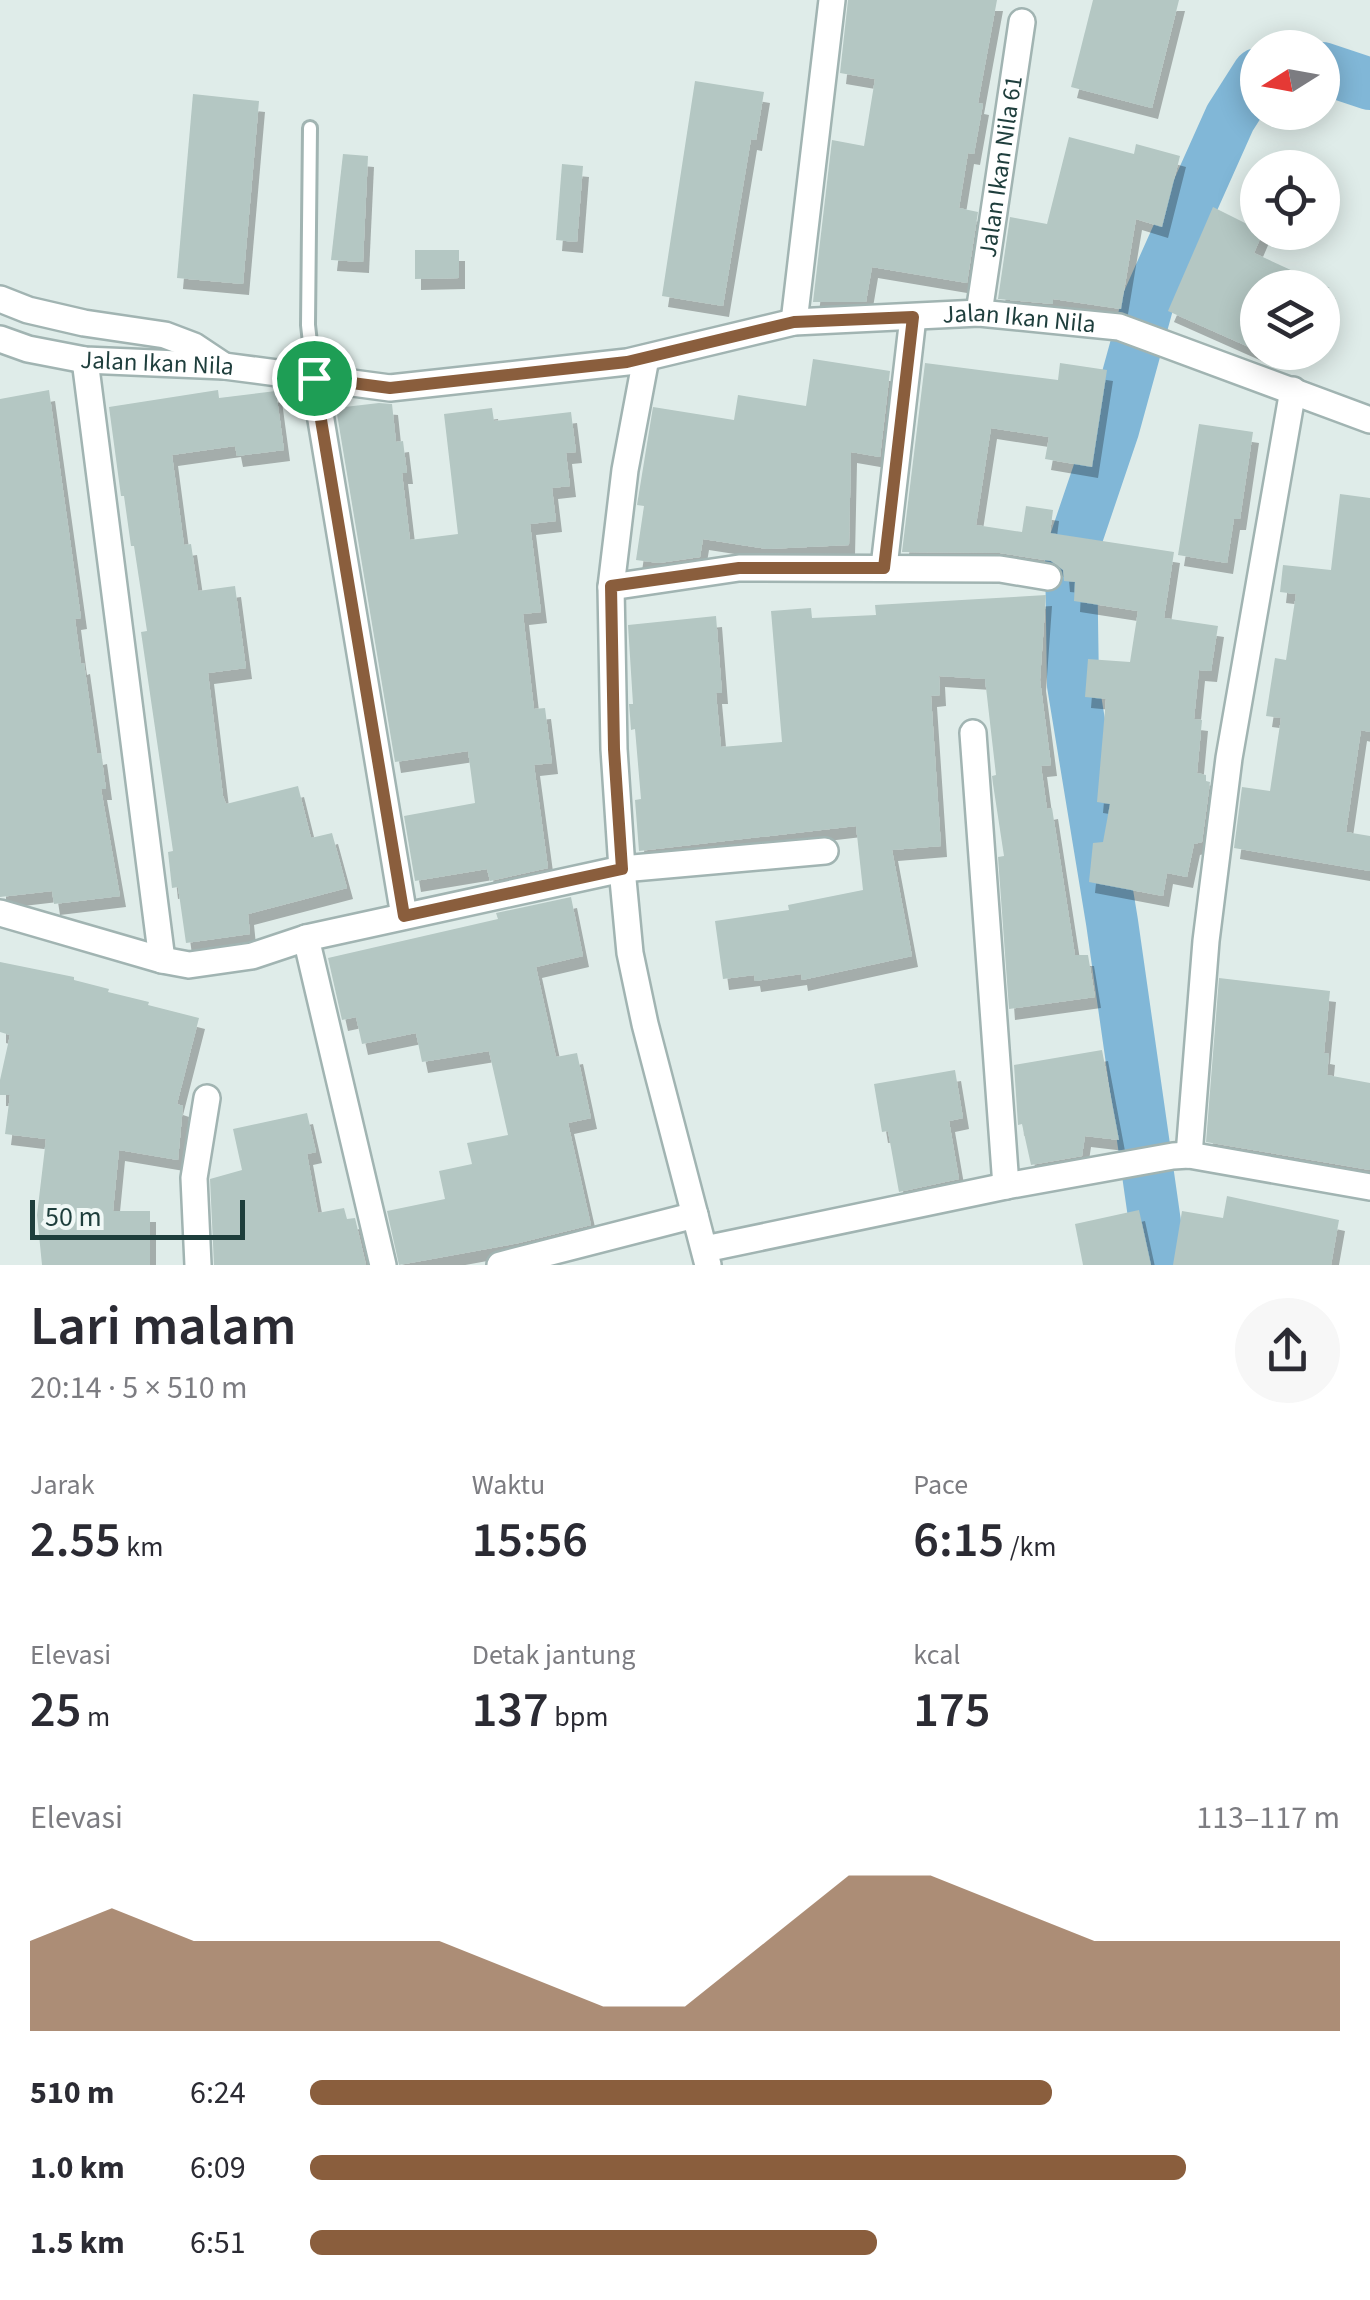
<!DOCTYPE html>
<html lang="id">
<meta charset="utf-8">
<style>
body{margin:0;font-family:"Source Sans 3",sans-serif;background:#f7f7f7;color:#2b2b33;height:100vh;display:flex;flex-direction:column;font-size:38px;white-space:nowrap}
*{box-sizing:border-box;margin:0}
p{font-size:32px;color:#7c7c81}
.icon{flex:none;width:55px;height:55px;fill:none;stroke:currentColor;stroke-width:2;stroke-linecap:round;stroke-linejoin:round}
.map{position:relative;height:1265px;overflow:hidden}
.sheet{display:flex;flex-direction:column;background:#fff;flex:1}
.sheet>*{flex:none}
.needle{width:65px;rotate:259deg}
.tools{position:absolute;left:1240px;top:30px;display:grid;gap:20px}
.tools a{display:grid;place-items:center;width:100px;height:100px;border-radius:50%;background:#fff;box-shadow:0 5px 25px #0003;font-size:50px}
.scale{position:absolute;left:30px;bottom:25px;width:215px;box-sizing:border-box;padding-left:10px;border:5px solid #1e3e3c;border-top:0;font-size:28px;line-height:35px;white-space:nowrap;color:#1e3e3c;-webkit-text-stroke:8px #f0f8f6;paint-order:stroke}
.pin{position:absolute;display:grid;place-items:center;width:85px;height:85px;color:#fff;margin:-42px;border:5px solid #fff;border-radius:50%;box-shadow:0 2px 10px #0007}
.round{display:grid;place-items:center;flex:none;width:105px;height:105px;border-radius:52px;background:#f7f7f7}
.summary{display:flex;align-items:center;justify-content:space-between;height:170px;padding:0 30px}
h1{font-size:55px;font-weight:600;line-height:75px}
.figures{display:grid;grid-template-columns:repeat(3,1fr);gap:15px;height:170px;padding:10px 30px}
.figures div{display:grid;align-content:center}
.figures b{font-size:50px;font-weight:600}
.figures small{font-size:28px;font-weight:400}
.figures p{font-size:28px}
.chart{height:280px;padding:20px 30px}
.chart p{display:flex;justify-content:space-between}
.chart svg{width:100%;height:180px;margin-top:10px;fill:#8a5e3d;opacity:.7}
ul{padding:0 30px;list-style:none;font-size:32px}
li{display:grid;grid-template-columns:160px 120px 1fr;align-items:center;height:75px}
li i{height:25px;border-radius:12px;background:#8a5e3d}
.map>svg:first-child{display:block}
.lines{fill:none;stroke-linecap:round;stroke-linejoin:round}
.river{stroke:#81b7d7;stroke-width:52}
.building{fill:#b4c7c3;filter:url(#shadow)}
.service-casing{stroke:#a1b4b2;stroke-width:18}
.minor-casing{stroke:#a1b4b2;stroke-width:30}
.service{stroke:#fff;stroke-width:12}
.minor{stroke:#fff;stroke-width:25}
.route-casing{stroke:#fff;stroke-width:20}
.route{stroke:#8a5e3d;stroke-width:12}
.labels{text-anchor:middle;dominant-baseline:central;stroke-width:8;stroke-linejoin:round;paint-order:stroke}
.street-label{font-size:25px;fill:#1e3e3c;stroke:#f0f8f6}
</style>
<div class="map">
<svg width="1370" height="1265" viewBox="0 0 1370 1265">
<defs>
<filter id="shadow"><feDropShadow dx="6" dy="11" stdDeviation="0" flood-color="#0004"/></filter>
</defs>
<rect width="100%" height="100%" fill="#dfece9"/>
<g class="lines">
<!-- river -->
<g class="river">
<polyline points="1322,68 1370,84"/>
<polyline points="1161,1265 1112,922 1073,685 1071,554 1113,430 1149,299 1230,118 1258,74"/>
</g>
</g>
<!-- building -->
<g class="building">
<polygon points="848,0 997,0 978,103 983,104 974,154 968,153 959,208 978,212 967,283 872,267 866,302 813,302 832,140 864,146 875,79 840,73"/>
<polygon points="1093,0 1179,0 1152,108 1071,87"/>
<polygon points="695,81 764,92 756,140 751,139 723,306 662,296"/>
<polygon points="193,94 259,101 243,284 177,278"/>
<polygon points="1069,137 1134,154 1136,144 1180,156 1162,227 1136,219 1121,309 1053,299 1053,304 998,299 1010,217 1047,224"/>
<polygon points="343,154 368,156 363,262 331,260"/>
<polygon points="562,164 583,166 577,242 556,240"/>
<polygon points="1213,207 1263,232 1254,253 1330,288 1258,288 1258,351 1168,311"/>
<polygon points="415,250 459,250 459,278 415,279"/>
<polygon points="813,359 890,371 880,457 851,452 849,545 767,549 703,539 700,557 659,563 636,560 644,506 637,505 653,407 734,420 738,395 806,406"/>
<polygon points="925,363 1058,380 1060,363 1107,370 1092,467 1045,459 1049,437 991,428 976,525 1022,532 1026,506 1053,510 1050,533 1174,552 1164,618 1218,626 1211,671 1199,670 1194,719 1202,720 1197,773 1206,775 1206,781 1210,782 1202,842 1194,844 1187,877 1167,873 1163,896 1089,882 1093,843 1103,842 1110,804 1097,802 1106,699 1085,697 1088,659 1130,662 1138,611 1074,601 1075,582 1064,581 1063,570 1051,561 1000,553 902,552"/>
<polygon points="49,390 81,618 75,619 81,664 84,663 97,754 101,753 106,789 101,789 120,896 54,904 52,891 0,897 0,399"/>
<polygon points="218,390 219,398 276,391 284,450 237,456 235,446 172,455 184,545 191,544 198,591 235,586 246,668 208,673 223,796 226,804 298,786 311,838 332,833 347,888 248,914 250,934 186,943 178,887 172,888 168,852 173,851 141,632 147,631 134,546 131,546 124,496 121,496 109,407"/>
<polygon points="379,403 392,404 396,442 403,441 407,473 402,473 410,540 458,534 444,414 492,408 494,421 571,412 576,452 566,453 570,486 552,488 556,521 530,524 541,612 523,614 534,709 545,708 552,763 534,765 548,868 490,881 487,869 415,881 404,816 475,803 468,751 395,762 336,408"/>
<polygon points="1199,424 1253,432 1240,519 1234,519 1227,563 1178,555"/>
<polygon points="1340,494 1370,498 1370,732 1361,730 1346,832 1370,836 1370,871 1234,848 1242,787 1270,791 1281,718 1266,716 1275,658 1286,660 1296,594 1280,592 1283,565 1331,570"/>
<polygon points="1046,595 1040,680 1051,765 1041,766 1047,809 1052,808 1075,955 1088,955 1095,997 1009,1009 998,857 1004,856 993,784 992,776 996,775 985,679 939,676 940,695 931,696 941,846 892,850 912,956 802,980 801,974 755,981 754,975 723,979 715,921 789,910 788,905 863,890 856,826 639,851 635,800 641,799 635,729 631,730 630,716 629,704 633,704 628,625 716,616 722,693 716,693 721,747 782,742 771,611 811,608 812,618 876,615 875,605"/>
<polygon points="571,897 583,956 536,967 556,1057 577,1053 591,1118 568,1123 591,1225 519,1243 399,1265 387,1211 445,1199 439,1171 472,1164 467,1143 508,1135 489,1051 422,1062 416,1033 362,1044 356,1017 342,1020 328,958 498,919 496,913"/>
<polygon points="0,962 74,977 74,980 109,989 108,992 149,1002 148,1005 199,1018 177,1104 183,1106 178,1160 119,1150 113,1211 150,1211 150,1265 42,1265 37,1215 46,1139 5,1134 10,1095 0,1095 0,1080 10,1035 0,1032"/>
<polygon points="1219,978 1330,991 1324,1053 1329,1054 1327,1075 1370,1083 1370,1170 1206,1142"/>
<polygon points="1102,1050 1119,1140 1085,1136 1082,1156 1031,1165 1022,1124 1018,1125 1014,1065"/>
<polygon points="955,1070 963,1118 949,1121 959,1179 899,1192 888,1131 882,1132 874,1084"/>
<polygon points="307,1113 316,1152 307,1154 318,1213 344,1208 347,1219 355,1218 366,1265 214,1265 210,1179 242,1170 233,1129"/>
<polygon points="1227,1196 1339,1220 1331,1265 1173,1265 1182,1211 1223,1218"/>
<polygon points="1139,1210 1151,1265 1083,1265 1075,1224"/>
</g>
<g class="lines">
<!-- service casing -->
<g class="service-casing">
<polyline id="service" points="310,128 308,325 314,378"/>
</g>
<!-- minor casing -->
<g class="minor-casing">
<g id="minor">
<polyline points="0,299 28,310 84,323 165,335 194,346 224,366"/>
<path id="s1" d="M979 313 1022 22"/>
<polyline points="794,322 832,0"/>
<path id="s2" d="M0 339 28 349 85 360 224 366 390 388 627 362 794 322 979 313 1119 327 1370 420"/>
<polyline points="646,358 625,470 611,587 614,749 622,869 630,953 645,1024 708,1265"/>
<polyline points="85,360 162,960"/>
<polyline points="314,378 404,916"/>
<polyline points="884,567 913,317"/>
<polyline points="611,587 739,568 1000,569 1048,577"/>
<polyline points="973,733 1006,1186"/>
<polyline points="0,913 162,960 189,965 252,956 306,938 622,869 825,851"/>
<polyline points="306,938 383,1265"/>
<polyline points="1189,1155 1206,941 1229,758 1293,390"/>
<polyline points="705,1249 1006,1186 1173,1156 1189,1155 1370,1187"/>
<polyline points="198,1265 194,1178 207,1098"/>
<polyline points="500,1265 695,1215"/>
</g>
</g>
<!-- service -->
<use href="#service" class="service"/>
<!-- minor -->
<use href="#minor" class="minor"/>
</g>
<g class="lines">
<!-- route casing -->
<g class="route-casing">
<polygon id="route" points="913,317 884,568 739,568 611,586 614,749 622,869 404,916 314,378 390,388 627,362 794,322"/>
</g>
<!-- route -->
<use href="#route" class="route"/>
</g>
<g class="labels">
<!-- street labels -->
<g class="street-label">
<text stroke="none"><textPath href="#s1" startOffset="148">Jalan Ikan Nila 61</textPath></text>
<text stroke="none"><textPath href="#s2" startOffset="1030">Jalan Ikan Nila</textPath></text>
<text stroke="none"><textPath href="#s2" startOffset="160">Jalan Ikan Nila</textPath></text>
</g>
</g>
</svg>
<div class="tools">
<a><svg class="needle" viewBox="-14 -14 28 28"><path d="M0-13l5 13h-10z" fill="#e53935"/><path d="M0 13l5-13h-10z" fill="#7c7c81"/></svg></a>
<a><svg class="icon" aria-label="locate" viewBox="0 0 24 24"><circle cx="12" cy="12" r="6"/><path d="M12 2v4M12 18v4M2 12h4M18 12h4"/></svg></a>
<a><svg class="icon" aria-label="layers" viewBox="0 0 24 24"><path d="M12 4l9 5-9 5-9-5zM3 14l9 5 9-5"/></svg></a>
</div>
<div class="scale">50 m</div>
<div class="pin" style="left:314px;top:378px;background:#1e9e55"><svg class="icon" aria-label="arrive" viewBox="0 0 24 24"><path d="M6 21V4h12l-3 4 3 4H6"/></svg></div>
</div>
<section class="sheet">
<div class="summary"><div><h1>Lari malam</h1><p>20:14 · 5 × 510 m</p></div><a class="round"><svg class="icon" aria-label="share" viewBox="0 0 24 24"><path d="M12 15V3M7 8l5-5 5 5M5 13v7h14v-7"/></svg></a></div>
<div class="figures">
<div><p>Jarak</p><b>2.55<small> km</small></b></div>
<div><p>Waktu</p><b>15:56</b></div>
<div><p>Pace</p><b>6:15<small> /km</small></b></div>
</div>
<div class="figures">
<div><p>Elevasi</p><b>25<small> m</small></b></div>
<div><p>Detak jantung</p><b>137<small> bpm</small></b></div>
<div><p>kcal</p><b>175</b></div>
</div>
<div class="chart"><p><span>Elevasi</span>113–117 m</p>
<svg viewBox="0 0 160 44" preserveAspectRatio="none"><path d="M0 44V22L10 14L20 22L30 22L40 22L50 22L60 30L70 38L80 38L90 22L100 6L110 6L120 14L130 22L140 22L150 22L160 22V44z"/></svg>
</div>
<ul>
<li><b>510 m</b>6:24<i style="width:72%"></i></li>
<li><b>1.0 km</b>6:09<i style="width:85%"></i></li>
<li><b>1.5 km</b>6:51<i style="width:55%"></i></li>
</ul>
</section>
